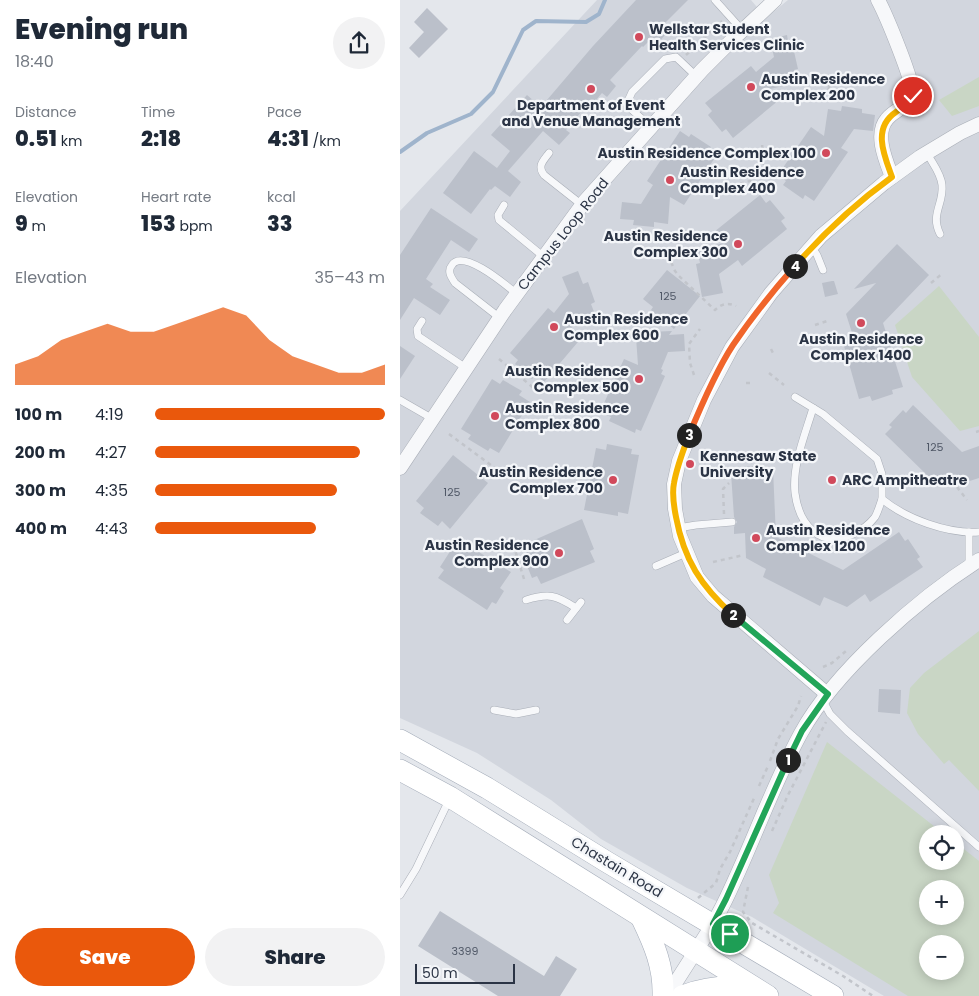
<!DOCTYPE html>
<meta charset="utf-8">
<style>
body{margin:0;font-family:Poppins,sans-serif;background:#f2f2f3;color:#1f2937;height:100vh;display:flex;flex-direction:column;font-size:19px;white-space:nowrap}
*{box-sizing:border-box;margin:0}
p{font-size:16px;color:#747a83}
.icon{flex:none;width:28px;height:28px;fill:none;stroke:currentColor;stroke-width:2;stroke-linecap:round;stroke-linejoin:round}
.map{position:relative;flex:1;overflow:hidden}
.panel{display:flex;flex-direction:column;background:#fff;width:400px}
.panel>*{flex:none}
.fabs{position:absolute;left:519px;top:825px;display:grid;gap:10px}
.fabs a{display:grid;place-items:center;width:45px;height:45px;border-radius:50%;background:#fff;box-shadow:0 2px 12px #0003;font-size:25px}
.scale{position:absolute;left:15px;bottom:12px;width:100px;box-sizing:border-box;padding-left:5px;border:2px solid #2b3445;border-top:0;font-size:14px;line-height:18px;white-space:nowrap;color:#2b3445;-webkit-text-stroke:4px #f4f6f9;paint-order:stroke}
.pin{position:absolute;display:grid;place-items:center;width:42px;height:42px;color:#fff;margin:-21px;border:2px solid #fff;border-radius:50%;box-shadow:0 1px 5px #0007}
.km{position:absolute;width:25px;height:25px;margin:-12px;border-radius:50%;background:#222;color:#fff;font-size:14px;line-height:25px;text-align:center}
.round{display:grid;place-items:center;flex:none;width:52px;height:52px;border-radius:26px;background:#f2f2f3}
.headline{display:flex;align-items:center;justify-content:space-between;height:85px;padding:0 15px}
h1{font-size:28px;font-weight:800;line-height:38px}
.figures{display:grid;grid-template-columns:repeat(3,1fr);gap:8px;height:85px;padding:5px 15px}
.figures div{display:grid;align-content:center}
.figures b{font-size:21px;font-weight:800}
.figures small{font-size:14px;font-weight:400}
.figures p{font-size:14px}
.chart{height:140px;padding:10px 15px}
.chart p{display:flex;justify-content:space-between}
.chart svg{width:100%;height:90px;margin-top:5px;fill:#ea580c;opacity:.7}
.action{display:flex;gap:10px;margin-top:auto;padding:10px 15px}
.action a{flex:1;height:58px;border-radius:30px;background:#ea580c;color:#fff;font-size:20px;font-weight:800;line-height:58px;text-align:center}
.action a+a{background:#f2f2f3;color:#1f2937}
ul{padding:0 15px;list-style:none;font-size:16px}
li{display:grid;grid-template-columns:80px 60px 1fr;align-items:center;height:38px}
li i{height:12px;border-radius:6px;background:#ea580c}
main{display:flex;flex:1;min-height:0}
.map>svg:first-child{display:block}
.built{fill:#d2d6de;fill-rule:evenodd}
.green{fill:#c9d6c5;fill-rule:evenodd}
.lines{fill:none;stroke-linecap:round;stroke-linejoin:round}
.stream{stroke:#9fb4cc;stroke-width:4}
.building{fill:#bbc0ca}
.lane-casing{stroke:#a9aeb7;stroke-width:8}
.street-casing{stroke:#a9aeb7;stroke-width:15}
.primary-casing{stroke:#a3abb8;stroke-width:22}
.path{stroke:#c2c5cb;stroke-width:2.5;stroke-dasharray:4 4;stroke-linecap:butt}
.lane{stroke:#f7f8fa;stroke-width:7}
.street{stroke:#f7f8fa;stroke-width:14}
.primary{stroke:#fff;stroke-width:21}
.split-1-casing{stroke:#fff;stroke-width:10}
.split-2-casing{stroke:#fff;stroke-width:10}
.split-3-casing{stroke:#fff;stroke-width:10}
.split-4-casing{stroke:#fff;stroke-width:10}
.split-5-casing{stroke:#fff;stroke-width:10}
.split-1{stroke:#22a559;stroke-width:6}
.split-2{stroke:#22a559;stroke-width:6}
.split-3{stroke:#f5b400;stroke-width:6}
.split-4{stroke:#f0652b;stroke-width:6}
.split-5{stroke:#f5b400;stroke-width:6}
.poi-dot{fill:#d1495b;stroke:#f4f6f9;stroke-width:2}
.labels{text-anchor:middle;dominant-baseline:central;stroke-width:4.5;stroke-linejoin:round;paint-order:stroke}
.number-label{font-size:11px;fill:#4f5766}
.poi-label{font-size:14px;font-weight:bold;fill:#2b3445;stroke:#f4f6f9;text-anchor:start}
.street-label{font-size:14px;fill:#2b3445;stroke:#f4f6f9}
</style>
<main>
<section class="panel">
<div class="headline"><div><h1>Evening run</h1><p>18:40</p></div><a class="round"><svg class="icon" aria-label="share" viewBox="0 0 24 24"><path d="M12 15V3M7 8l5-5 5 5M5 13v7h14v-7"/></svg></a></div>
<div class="figures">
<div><p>Distance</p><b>0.51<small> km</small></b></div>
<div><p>Time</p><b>2:18</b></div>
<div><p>Pace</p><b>4:31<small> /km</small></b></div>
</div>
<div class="figures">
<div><p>Elevation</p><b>9<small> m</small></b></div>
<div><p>Heart rate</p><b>153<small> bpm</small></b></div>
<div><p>kcal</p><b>33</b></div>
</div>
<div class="chart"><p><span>Elevation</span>35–43 m</p>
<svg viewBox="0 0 160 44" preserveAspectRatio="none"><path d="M0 44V34L10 30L20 22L30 18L40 14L50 18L60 18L70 14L80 10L90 6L100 10L110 22L120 30L130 34L140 38L150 38L160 34V44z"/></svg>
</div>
<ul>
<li><b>100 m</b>4:19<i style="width:100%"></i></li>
<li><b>200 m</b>4:27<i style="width:89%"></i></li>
<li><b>300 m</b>4:35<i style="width:79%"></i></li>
<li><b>400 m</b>4:43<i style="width:70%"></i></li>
</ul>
<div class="action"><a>Save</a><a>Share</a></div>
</section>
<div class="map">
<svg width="579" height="996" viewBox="0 0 579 996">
<rect width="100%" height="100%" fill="#e4e7ec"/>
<!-- built -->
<path class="built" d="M197 0H351L366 18 388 0H579V996H484L352 917 287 888 201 839 151 800 77 753 0 718V211ZM528 834H555V861H528ZM528 889H555V916H528ZM528 944H555V971H528Z"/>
<!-- green -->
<g class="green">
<polygon points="579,77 579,106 552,116 539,100"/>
<polygon points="539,286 579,337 579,426 560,431 512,377 495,325"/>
<polygon points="579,631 579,791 549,760 544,764 518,734 507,713 510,688 524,673"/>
<path d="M427 742 544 834H528V861H555V842L579 861V996H508L373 913 379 903 369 875ZM528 889H555V916H528ZM528 944H555V971H528Z"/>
</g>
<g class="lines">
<!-- stream -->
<polyline class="stream" points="0,152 27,133 71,114 93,92 123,30 136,21 186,22 199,14 205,0"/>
</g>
<!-- building -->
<g class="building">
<polygon points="236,0 288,0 260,28 266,34 255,46 249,41 243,47 242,46 210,80 216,86 207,97 202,93 191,106 188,104 166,130 170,133 159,145 143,131 108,171 121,182 110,197 95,186 91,190 90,189 71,214 43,193 74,151 97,168 110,151 91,135 127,95 141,107 193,46"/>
<polygon points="27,8 48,29 19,58 9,48 24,32 14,22"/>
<polygon points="387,35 389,47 393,47 398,69 394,70 396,83 370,89 379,100 333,138 326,129 322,132 308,115 312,111 305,103 351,66 356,72 374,57 370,39"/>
<polygon points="442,106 462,109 462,113 475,115 473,131 454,129 441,148 448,152 414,201 405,195 403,199 383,185 386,181 378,175 411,127 424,136 428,109 441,111"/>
<polygon points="280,131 289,137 291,134 311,147 308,151 316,156 284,205 270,197 268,224 254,222 254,227 233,225 234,220 220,219 222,202 241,204 253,185 247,181"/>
<polygon points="360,195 366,203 370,200 385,218 381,221 387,229 342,266 338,260 319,274 323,293 302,297 296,264 300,263 297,249 324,243 314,232"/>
<polygon points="31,208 78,239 69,252 51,240 26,279 33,284 30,287 50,300 40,315 14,298 0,320 0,255"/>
<polygon points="497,244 529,275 483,323 503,387 492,390 493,394 472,401 470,396 459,399 442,339 453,336 446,314 476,283 454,289"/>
<polygon points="267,270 300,296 274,329 251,310 253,307 243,299"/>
<polygon points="178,271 183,284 188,282 195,302 191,304 196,317 171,327 183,336 144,382 136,375 132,379 115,364 118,360 110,353 148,308 154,313 169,294 162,277"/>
<polygon points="432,281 434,281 438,294 425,297 422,283"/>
<polygon points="272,331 269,335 284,334 285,351 268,352 261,369 263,370 261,374 265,376 241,431 236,429 235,433 209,421 211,417 200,412 224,359 238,365 236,337 249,336 249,332"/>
<polygon points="0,346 15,356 0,379"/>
<polygon points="92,379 100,384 103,380 122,391 119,395 130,402 99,453 90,448 88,451 68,439 71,435 61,429"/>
<polygon points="513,405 562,452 579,446 579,478 551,487 534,474 530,478 485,434 492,427 489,425 503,410 506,413"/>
<polygon points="207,444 232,449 231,454 239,455 228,514 218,512 218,516 184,510 196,448 206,450"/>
<polygon points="53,455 88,483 50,529 42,521 38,526 20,513 24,508 16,501"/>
<polygon points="361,466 361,470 373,469 376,537 443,570 499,532 505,541 508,539 520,557 517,559 523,567 470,602 465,594 447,607 424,597 420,606 363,577 366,569 346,558 345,533 334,534 334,527 337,522 334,517 331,473 341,472 341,467"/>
<polygon points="182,519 194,549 190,551 195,562 141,584 137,576 132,578 123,556 127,554 123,545"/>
<polygon points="58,539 111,572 100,588 104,591 96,604 92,602 87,610 38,578 44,570 40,567"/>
<polygon points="479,689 501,690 500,714 478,712"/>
<polygon points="40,911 144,976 156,956 177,969 160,996 98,996 18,946"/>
</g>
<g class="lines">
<!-- lane casing -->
<g class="lane-casing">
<g id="lane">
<polyline points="315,0 342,30"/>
<polyline points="251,127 231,109 228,101 232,92 265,59 276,57 296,76"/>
<path d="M149 153C143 161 137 166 144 175L182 205"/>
<path d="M527 153C532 163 541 173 542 185 544 204 530 214 540 234"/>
<polyline points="104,205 98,215 99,220 144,257"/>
<polyline points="412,247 417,255 423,270"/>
<path d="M100 318 55 283C51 277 47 271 52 265 63 248 107 286 117 294"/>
<polyline points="22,321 17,329 18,336 66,368"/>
<path d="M395 397 423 414 477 459 482 474V499C506 519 548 534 579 532"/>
<polyline points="0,400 33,419"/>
<path d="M413 408C405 435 392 465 395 493 399 524 419 548 451 535 460 531 469 525 475 517 478 512 480 504 482 499"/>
<polyline points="278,528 296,525 332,522"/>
<polyline points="569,532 569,567"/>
<polyline points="256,566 286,553"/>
<path d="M126 600C149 593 156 595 176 608"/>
<polyline points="167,620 181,602"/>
<polyline points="423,701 430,714 447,731 579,847"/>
<polyline points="94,710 116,714 136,710"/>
<polyline points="0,895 16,869 49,800"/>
</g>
</g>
<!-- street casing -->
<g class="street-casing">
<g id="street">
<path d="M478 0C486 15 515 84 513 97 512 102 507 105 502 107 497 111 491 114 487 119 474 134 486 161 492 177"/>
<polyline points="0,468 105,310 185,201 302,70 330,42 375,0"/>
<polyline points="427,694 313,596 297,577 280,536 275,509 274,484 279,461 304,400 332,347 371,293 421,236 484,183 520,157 560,133 579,124"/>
<path d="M267 996 313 924 323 905C351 849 371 788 401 733 435 671 519 598 579 560"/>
</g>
</g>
<!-- primary casing -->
<g class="primary-casing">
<g id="primary">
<polyline points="0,740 87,788 207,862 433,996"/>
<polyline points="0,770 50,797 368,996"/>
<path d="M242 919C254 944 264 967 263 996"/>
<path d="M282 996C306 987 328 985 353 988"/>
</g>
</g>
<!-- path -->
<g class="path">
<polyline points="286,55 322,21"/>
<circle cx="417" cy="86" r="12"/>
<polyline points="317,191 353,180 363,167 362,141"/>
<path d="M268 255 275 271 279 276 315 310C321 304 328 302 336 306"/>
<polyline points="531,283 543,273"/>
<polyline points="415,325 430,320"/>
<polyline points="371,349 374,355"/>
<polyline points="99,359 136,390"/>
<polyline points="369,373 384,385"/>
<polyline points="294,375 290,363 289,344 300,329"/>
<polyline points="346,383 352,383"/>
<polyline points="576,432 579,431"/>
<polyline points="49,434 99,471"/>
<polyline points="557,487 567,500"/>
<polyline points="324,514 323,489 329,483"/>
<polyline points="111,537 124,579"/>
<polyline points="313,562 344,555"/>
<polyline points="423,667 432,663 446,651"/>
<polyline points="370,761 378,739 398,706 401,696"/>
<polyline points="359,786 368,766"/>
<polyline points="372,831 388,795 426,722"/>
<polyline points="348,887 343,912 352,923 443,976 473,996"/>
<polyline points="298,898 316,883 320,869 330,852 355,796"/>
</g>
<!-- lane -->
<use href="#lane" class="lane"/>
<!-- street -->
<use href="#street" class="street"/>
<!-- primary -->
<use href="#primary" class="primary"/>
</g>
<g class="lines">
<!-- split-1 casing -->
<g class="split-1-casing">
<polyline id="split-1" points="330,934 313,924 326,899 388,760"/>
</g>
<!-- split-2 casing -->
<g class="split-2-casing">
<polyline id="split-2" points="333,615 428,694 402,731 388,760"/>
</g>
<!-- split-3 casing -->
<g class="split-3-casing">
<path id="split-3" d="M289 435C283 451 277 466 274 483 272 493 274 507 276 517 284 560 301 586 333 615"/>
</g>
<!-- split-4 casing -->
<g class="split-4-casing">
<path id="split-4" d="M289 435C301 406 316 371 333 345 352 317 373 291 395 266"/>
</g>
<!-- split-5 casing -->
<g class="split-5-casing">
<path id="split-5" d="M395 266C424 233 456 203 492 177 484 155 472 128 496 112 502 107 510 104 513 96"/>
</g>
<!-- split-1 -->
<use href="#split-1" class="split-1"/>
<!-- split-2 -->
<use href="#split-2" class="split-2"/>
<!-- split-3 -->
<use href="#split-3" class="split-3"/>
<!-- split-4 -->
<use href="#split-4" class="split-4"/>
<!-- split-5 -->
<use href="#split-5" class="split-5"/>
</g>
<!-- markers -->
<g class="poi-dot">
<circle cx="239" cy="37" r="5"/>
<circle cx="351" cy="87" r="5"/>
<circle cx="191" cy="89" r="5"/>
<circle cx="426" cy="153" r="5"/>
<circle cx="270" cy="180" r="5"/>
<circle cx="338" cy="244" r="5"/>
<circle cx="461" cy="323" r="5"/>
<circle cx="154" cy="327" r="5"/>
<circle cx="239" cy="379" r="5"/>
<circle cx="95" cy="416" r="5"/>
<circle cx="290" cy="464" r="5"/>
<circle cx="213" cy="480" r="5"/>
<circle cx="432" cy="480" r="5"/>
<circle cx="356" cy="538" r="5"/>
<circle cx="159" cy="553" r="5"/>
</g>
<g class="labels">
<!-- number labels -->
<g class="number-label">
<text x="268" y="296">125</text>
<text x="535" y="447">125</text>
<text x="52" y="492">125</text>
<text x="65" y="951">3399</text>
</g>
<!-- poi labels -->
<g class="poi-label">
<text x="249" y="29">Wellstar Student<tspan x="249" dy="16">Health Services Clinic</tspan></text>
<text x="361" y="79">Austin Residence<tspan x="361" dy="16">Complex 200</tspan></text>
<text x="191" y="105" text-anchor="middle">Department of Event<tspan x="191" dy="16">and Venue Management</tspan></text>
<text x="416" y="153" text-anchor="end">Austin Residence Complex 100</text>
<text x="280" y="172">Austin Residence<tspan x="280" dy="16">Complex 400</tspan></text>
<text x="328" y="236" text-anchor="end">Austin Residence<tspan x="328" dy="16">Complex 300</tspan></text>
<text x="164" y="319">Austin Residence<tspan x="164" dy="16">Complex 600</tspan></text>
<text x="461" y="339" text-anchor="middle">Austin Residence<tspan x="461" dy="16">Complex 1400</tspan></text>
<text x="229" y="371" text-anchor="end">Austin Residence<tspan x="229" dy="16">Complex 500</tspan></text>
<text x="105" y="408">Austin Residence<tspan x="105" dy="16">Complex 800</tspan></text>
<text x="300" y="456">Kennesaw State<tspan x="300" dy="16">University</tspan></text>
<text x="203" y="472" text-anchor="end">Austin Residence<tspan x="203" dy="16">Complex 700</tspan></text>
<text x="442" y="480">ARC Ampitheatre</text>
<text x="366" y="530">Austin Residence<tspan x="366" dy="16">Complex 1200</tspan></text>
<text x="149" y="545" text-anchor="end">Austin Residence<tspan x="149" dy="16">Complex 900</tspan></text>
</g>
<!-- street labels -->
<g class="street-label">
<text transform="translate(163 234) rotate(-52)">Campus Loop Road</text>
<text transform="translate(217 867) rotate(31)">Chastain Road</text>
</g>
</g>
</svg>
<div class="fabs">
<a><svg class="icon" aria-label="locate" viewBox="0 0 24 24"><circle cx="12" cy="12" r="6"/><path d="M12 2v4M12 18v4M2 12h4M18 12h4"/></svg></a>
<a>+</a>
<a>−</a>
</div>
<div class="scale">50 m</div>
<div class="pin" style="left:330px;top:934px;background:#1e9e55"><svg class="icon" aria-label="arrive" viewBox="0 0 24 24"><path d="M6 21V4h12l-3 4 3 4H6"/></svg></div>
<div class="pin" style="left:513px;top:96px;background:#d93025"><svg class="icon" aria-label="check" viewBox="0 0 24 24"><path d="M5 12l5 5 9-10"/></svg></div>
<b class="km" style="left:388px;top:760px">1</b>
<b class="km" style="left:333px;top:615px">2</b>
<b class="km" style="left:289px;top:435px">3</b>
<b class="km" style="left:395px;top:266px">4</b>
</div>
</main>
